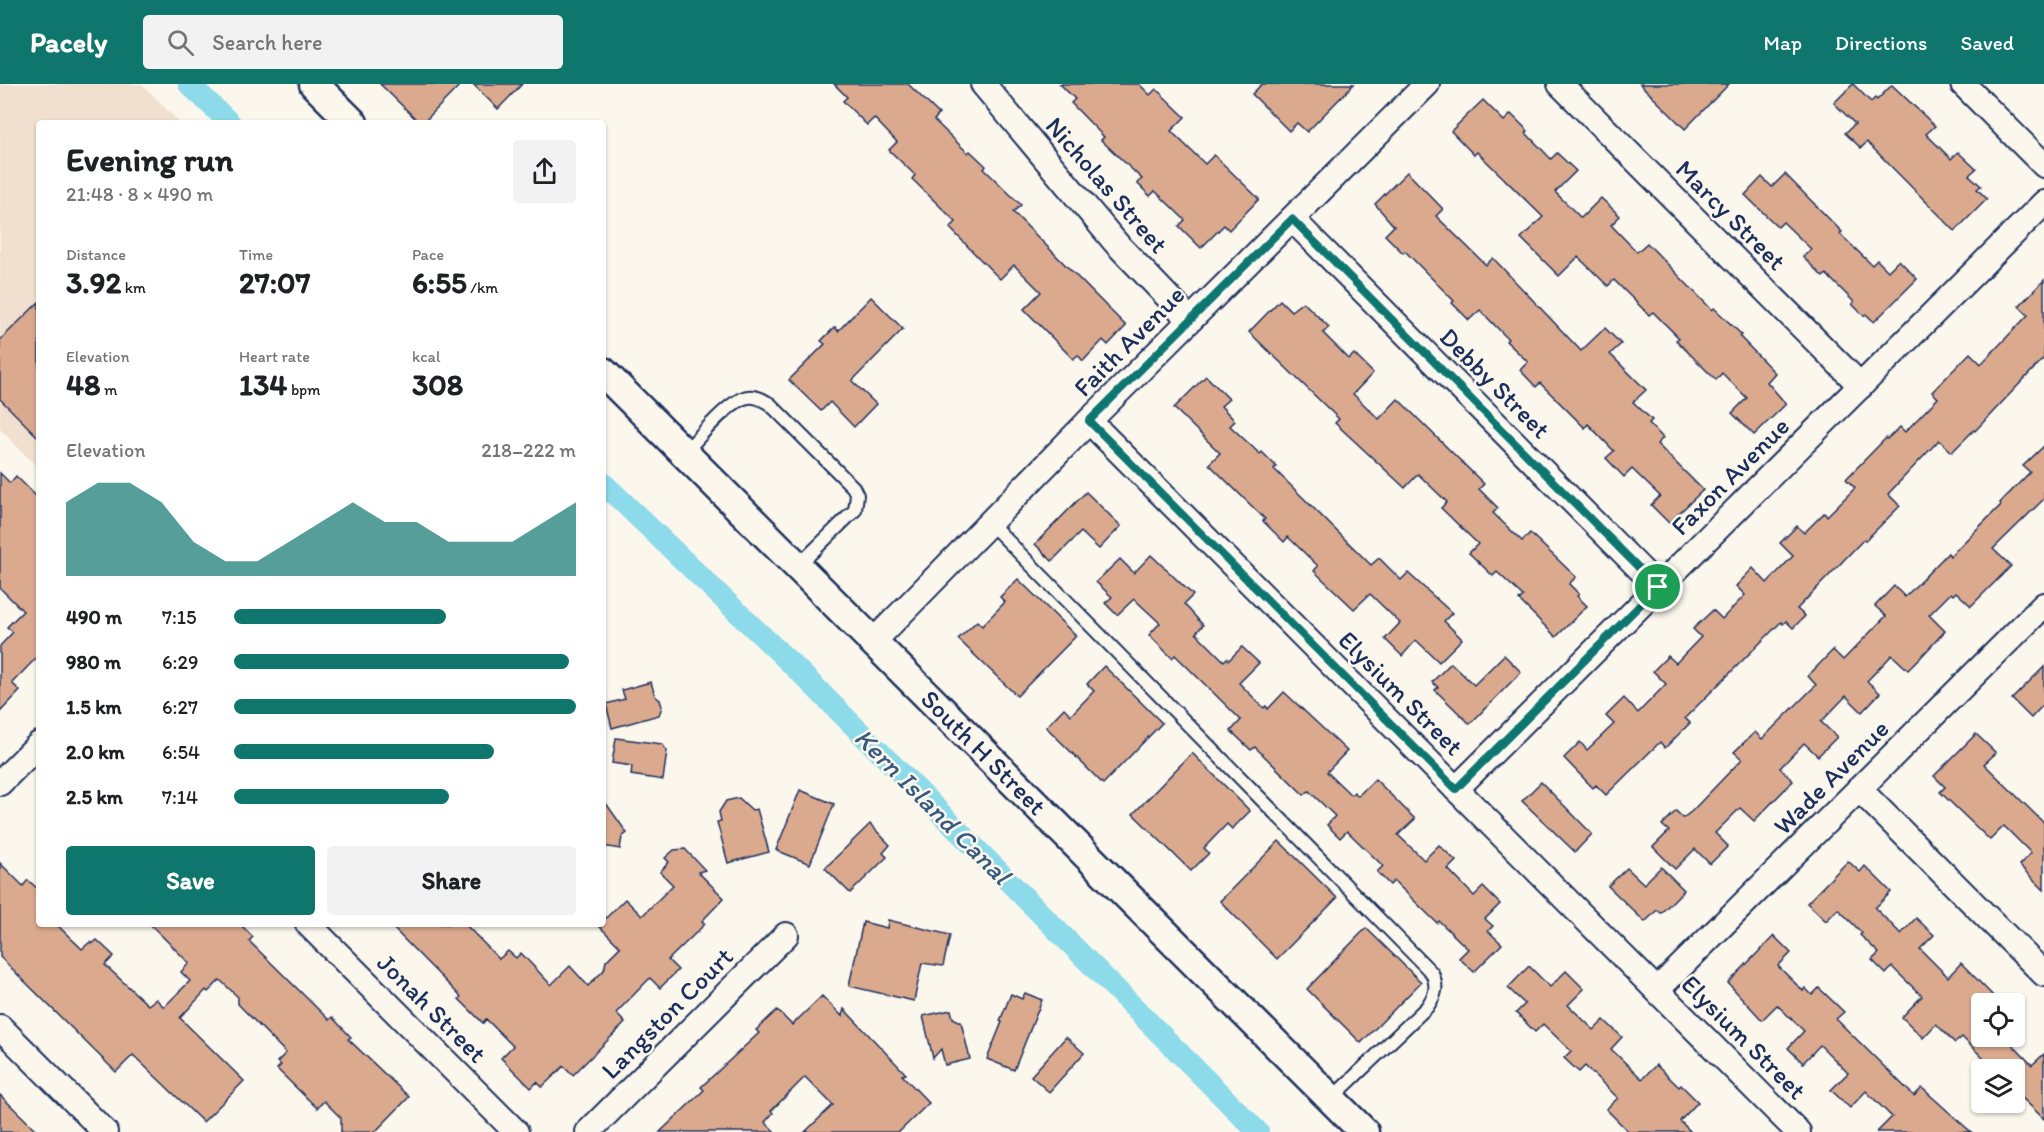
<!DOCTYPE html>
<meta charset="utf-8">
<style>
body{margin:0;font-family:Itim,sans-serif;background:#f2f2f2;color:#202124;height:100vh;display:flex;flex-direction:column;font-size:22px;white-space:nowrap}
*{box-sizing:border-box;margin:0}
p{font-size:20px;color:#757577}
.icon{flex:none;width:33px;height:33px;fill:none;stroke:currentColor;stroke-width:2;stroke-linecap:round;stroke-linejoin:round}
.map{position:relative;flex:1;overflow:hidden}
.details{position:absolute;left:36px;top:36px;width:570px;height:807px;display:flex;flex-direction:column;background:#fff;border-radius:6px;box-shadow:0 2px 4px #0004}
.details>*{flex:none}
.tools{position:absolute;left:1971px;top:909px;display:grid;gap:12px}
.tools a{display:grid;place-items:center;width:54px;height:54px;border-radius:6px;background:#fff;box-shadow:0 2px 4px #0004;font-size:30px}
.pin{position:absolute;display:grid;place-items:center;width:51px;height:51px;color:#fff;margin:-26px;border:3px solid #fff;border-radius:50%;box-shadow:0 2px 6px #0007}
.round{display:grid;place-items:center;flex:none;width:63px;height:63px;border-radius:6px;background:#f2f2f2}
.headline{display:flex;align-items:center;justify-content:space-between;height:102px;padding:0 30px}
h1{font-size:33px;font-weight:700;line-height:45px}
.metrics{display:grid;grid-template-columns:repeat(3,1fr);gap:9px;height:102px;padding:6px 30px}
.metrics div{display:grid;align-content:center}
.metrics b{font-size:30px;font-weight:700}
.metrics small{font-size:16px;font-weight:400}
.metrics p{font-size:16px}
.chart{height:168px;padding:12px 30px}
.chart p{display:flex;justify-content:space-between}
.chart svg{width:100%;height:108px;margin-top:6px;fill:#0f766e;opacity:.7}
.action{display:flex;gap:12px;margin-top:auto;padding:12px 30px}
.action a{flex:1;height:69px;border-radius:6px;background:#0f766e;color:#fff;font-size:24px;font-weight:700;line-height:69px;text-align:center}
.action a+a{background:#f2f2f2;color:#202124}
ul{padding:0 30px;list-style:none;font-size:20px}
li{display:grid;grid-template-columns:96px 72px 1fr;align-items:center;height:45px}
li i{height:15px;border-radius:8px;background:#0f766e}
header{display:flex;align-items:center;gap:36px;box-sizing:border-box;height:84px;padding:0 30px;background:#0f766e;color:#fff}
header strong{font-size:28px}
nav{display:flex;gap:33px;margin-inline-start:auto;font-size:21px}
.search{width:420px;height:54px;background:#f2f2f2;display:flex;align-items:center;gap:15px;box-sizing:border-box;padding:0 21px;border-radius:6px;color:#757577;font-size:22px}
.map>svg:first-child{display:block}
.built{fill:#f1e0d0}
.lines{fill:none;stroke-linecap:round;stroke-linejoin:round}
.canal{stroke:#8cdaea;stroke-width:22}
.building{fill:#dbaa8e;stroke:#1b2f5e;stroke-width:1.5}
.service-casing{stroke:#1b2f5e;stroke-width:16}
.minor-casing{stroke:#1b2f5e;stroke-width:28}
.tertiary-casing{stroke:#1b2f5e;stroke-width:33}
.service{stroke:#fbf7ec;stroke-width:12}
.minor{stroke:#fbf7ec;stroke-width:24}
.tertiary{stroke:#fbf7ec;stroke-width:28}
.route-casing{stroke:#fff;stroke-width:12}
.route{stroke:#0f766e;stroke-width:8}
.labels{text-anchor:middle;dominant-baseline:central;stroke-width:5;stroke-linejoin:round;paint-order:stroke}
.street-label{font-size:26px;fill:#1b2f5e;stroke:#fbf7ec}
.water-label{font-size:27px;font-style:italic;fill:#375a81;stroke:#fbf7ec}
</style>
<header>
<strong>Pacely</strong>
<div class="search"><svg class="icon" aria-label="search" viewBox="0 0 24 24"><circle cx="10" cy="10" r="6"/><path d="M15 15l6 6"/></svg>Search here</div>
<nav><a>Map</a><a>Directions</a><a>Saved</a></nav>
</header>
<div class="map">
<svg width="2044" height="1048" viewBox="0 0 2044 1048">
<rect width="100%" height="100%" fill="#fbf7ec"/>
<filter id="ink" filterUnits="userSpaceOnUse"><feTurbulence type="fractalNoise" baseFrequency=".0167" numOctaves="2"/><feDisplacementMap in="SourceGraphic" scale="12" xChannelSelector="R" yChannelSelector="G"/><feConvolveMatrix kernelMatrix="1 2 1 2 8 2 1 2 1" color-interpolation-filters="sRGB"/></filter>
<g filter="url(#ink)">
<!-- built -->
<polygon class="built" points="0,0 142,0 180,39 39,39 39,385 0,345"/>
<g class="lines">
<!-- canal -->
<g class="canal">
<polyline points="189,0 230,39"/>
<polyline points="603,399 808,596 1258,1048"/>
</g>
</g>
<!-- building -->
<g class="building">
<polygon points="380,0 461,0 423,39 420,39"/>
<polygon points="473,0 522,0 498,25"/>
<polygon points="834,0 908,0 939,30 934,36 968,69 970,67 986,82 984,85 1021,121 1013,128 1126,242 1108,261 1103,256 1083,277 1078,271 1073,275 1024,225 1041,208 1014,181 1000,195 978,173 950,144 956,138 912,95 915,91 889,66 897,58 874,34 867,41 843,17 847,13"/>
<polygon points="1060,0 1139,0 1150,11 1156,5 1185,33 1171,47 1205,80 1214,71 1259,115 1229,146 1224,141 1201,164 1179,142 1185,136 1155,107 1150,112 1137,99 1142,95 1101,56 1104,53 1071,19 1075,15"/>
<polygon points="1262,0 1354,0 1307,48 1297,39 1289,47 1252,10"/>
<polygon points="1640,0 1729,0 1685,45"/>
<polygon points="1853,0 1871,18 1875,14 1877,16 1892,1 1935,42 1926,50 1951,75 1958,68 1976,85 1969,91 1981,102 1977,105 1987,115 1955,147 1867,58 1861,64 1845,49 1855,40 1834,19"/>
<polygon points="1483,16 1504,37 1511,30 1528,47 1526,49 1551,75 1557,69 1576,87 1555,108 1581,134 1601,114 1620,132 1611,141 1637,168 1647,159 1712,226 1714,224 1742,251 1740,253 1775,289 1767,298 1786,320 1754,351 1732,329 1747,314 1722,289 1716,296 1676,256 1679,254 1653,228 1649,231 1614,196 1608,202 1578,173 1559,192 1521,154 1543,133 1477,68 1474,71 1451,47"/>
<polygon points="1407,88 1443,125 1436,132 1486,181 1493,174 1581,267 1605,244 1621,260 1610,270 1646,306 1633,318 1652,336 1649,339 1663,354 1657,360 1703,406 1669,439 1651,421 1660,412 1632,385 1624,393 1606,374 1614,367 1588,340 1585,344 1540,299 1536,303 1520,286 1528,278 1506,257 1508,255 1480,226 1469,236 1452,219 1454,217 1405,167 1403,169 1385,151 1394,142 1375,120"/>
<polygon points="1785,90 1842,148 1840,150 1872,181 1877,176 1888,187 1899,176 1917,195 1874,238 1866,230 1864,232 1852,220 1854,218 1826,190 1823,193 1803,173 1811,165 1783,138 1778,143 1745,111 1762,93 1772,103"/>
<polygon points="2044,196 2044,274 1975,347 1974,346 1952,368 1939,356 1888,410 1900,422 1865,457 1864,455 1797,525 1805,532 1793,544 1786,537 1783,540 1781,538 1685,634 1690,639 1665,664 1660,658 1606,711 1596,701 1593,704 1564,674 1580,658 1587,666 1614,640 1606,632 1624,614 1638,629 1666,600 1653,587 1668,572 1676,579 1701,553 1693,545 1713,526 1722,535 1745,511 1736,502 1753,484 1767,499 1793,472 1780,459 1797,442 1804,449 1824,429 1827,432 1855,404 1846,395 1886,354 1887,355 1900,343 1905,348 1938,314 1932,308 1970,269 1981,280 2028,231 2019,222"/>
<polygon points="871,213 903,245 852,297 876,320 854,343 830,318 821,327 789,296 825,260 821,257 835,243 838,247"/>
<polygon points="1280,216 1291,227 1303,218 1329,243 1323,249 1349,275 1354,270 1373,289 1353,310 1379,335 1398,315 1484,400 1479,405 1498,424 1493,429 1522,457 1530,449 1576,493 1569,500 1579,510 1577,512 1587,522 1556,553 1519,516 1523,512 1497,488 1493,492 1469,469 1478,460 1441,424 1447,418 1418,390 1405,404 1335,339 1339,335 1249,248"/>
<polygon points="39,218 39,354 0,315 0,256"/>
<polygon points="1206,292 1229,315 1221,322 1235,337 1230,342 1260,370 1262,368 1276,382 1274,385 1371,481 1379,474 1401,496 1408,489 1452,529 1444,537 1462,555 1439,578 1416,556 1402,572 1385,555 1400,539 1370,510 1354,525 1314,487 1318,482 1288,453 1284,458 1263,437 1265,435 1209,380 1220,369 1174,324"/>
<polygon points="2044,362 2044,415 1993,465 2011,482 1971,522 1956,508 1953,511 1951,509 1929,531 1945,547 1921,573 1908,586 1892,571 1867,597 1880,609 1862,628 1846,612 1821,638 1837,653 1818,672 1804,659 1780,684 1793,697 1754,737 1740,724 1715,749 1728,762 1710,780 1695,765 1675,785 1653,763 1669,747 1662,741 1676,727 1683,734 1692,727 1742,675 1734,668 1755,648 1762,655 1816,601 1808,592 1833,566 1843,576 1886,532 1875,522 1894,502 1905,513 1948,469 1950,472 2001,421 2000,419 2030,388 2023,382"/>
<polygon points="0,389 10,399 16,392 39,415 39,571 12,599 20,607 0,628 0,562 13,548 7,543 23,527 0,504"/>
<polygon points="1086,408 1121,442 1099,465 1081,448 1052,477 1035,460"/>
<polygon points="1151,471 1193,511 1184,520 1203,541 1196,549 1224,577 1227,574 1229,576 1242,563 1259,579 1239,599 1264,624 1266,622 1268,625 1284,608 1347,667 1327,688 1351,711 1354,708 1358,712 1375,695 1415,735 1398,751 1424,776 1439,761 1456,777 1448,785 1474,812 1483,803 1500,820 1485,835 1493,842 1488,847 1502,860 1474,888 1459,874 1468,865 1439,837 1437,839 1394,797 1390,801 1377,788 1383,782 1347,747 1340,754 1327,741 1335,732 1309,707 1304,711 1255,663 1251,666 1231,647 1241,636 1175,571 1172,574 1149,551 1160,539 1134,515 1117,531 1105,519 1112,513 1096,498 1120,475 1134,489"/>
<polygon points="1018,495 1076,552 1017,612 958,555 977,537 982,542 1005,518 1000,513"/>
<polygon points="1504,571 1521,588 1470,640 1435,606 1438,603 1432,598 1451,579 1474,601"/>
<polygon points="1104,582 1162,639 1103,700 1046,643 1064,624 1071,631 1094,607 1087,600"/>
<polygon points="2044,583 2044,620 2031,634 2012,615"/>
<polygon points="651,598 655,612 660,616 662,623 659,631 612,644 606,620 625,615 622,606"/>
<polygon points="1976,650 1996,669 1984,680 2044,739 2044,806 2019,781 2031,769 2004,742 1990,756 1940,708 1945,703 1934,692"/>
<polygon points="616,654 662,660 667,667 663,696 631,691 632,682 612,679"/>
<polygon points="1192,669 1250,727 1232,745 1227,740 1204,764 1209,769 1191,787 1133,730"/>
<polygon points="1541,698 1592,750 1575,768 1522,717"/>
<polygon points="800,706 834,720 810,780 776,766"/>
<polygon points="739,714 752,726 757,725 769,768 728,779 717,738 721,737 719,728 726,717"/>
<polygon points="603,715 627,749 622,753 620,765 603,762"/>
<polygon points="870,740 890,761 883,769 887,773 850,809 825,784"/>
<polygon points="1279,757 1337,814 1277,875 1220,817"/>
<polygon points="685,765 705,786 698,788 724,814 702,837 705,840 668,876 678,886 660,904 650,894 616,929 625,939 573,991 564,982 542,1003 537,998 531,1004 501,974 513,962 486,935 483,939 459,915 461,913 389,840 465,840 499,875 508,867 516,874 521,869 551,901 570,882 588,902 604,886 606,877 620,863 598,841 603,840 603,837 625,815 642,832 673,801 660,788 669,778 665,774 674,766"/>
<polygon points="1848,777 1860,788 1865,782 1891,808 1875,824 1901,850 1916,834 1934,851 1920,865 1948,893 1961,879 2001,920 1982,920 1982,952 2004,952 2032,981 2044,970 2044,1035 2014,1006 2014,986 1995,986 1962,953 1955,959 1936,940 1923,954 1902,933 1922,912 1892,883 1886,890 1872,876 1879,869 1860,851 1862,849 1838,825 1826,837 1807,819"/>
<polygon points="0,779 23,802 28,796 39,806 39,840 56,840 82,865 90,858 92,860 97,856 114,872 105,881 148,921 156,915 164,923 190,897 181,888 189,879 150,840 240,840 253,853 249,857 329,936 332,933 351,953 348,955 409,1013 375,1048 341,1048 341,1034 324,1017 317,1024 277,985 281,981 277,978 286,969 238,920 238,913 220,896 208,908 206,906 180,934 244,997 203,1038 133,971 116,988 0,873"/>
<polygon points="1661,783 1684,806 1661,829 1657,826 1645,838 1608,802 1627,784 1644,800"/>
<polygon points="888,836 950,851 943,882 922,879 914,917 849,902 863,838 887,844"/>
<polygon points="1366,844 1421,898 1361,959 1307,905"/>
<polygon points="1774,852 1791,869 1778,882 1803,907 1805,904 1812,911 1819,904 1844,928 1836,935 1914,1012 1922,1004 1971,1048 1877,1048 1892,1033 1866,1007 1850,1024 1831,1006 1848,989 1820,961 1803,979 1788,964 1804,947 1777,921 1762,936 1728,899"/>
<polygon points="1529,882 1550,903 1566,887 1584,905 1568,921 1594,946 1604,936 1622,953 1611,965 1642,995 1656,981 1679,1003 1681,1001 1698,1018 1680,1037 1691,1048 1629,1048 1606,1025 1618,1014 1585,982 1579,988 1564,974 1571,967 1543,940 1535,948 1516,929 1525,920 1508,904"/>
<polygon points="1025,909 1042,916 1014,986 987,975 1002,938 1000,937 1011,910 1022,915"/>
<polygon points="822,912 842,932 844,925 906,990 902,991 929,1019 899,1048 805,1048 833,1021 805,993 771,1027 773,1029 765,1038 775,1048 660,1048 704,1006 701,1003 759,949 756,946 777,926 792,941"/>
<polygon points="951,926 953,934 961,938 970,975 945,981 941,965 933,974 923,932"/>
<polygon points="1066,953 1084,969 1049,1008 1031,992"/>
<polygon points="0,1011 38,1048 0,1048"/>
</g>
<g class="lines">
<!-- service casing -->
<g class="service-casing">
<g id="service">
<path d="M684 369C697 356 730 315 748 313 757 312 763 316 770 320L853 403 857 411 855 426 798 482"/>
<path d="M990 439 1432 889C1438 903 1436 910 1427 923L1331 1015"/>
</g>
</g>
<!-- minor casing -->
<g class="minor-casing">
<g id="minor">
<polyline points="983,0 1116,159 1190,236"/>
<polyline points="1560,0 1861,302"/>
<polyline points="1963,0 2044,81"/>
<polyline points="1292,135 1658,503"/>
<polyline points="1089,337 1798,1048"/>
<polyline points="873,558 1089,337 1427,0"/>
<polyline points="0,699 39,660"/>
<polyline points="1456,705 2044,119"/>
<polyline points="1859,705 2044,890"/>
<polyline points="308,840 516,1048"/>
<polyline points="1657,906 2044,521"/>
<polyline points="0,943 105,1048"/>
<polyline points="588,1048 786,851"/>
</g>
</g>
<!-- tertiary casing -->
<g class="tertiary-casing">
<g id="tertiary">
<polyline points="314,0 353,39"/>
<path id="s1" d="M603 288 1364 1048"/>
</g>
</g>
<!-- service -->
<use href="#service" class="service"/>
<!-- minor -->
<use href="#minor" class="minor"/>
<!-- tertiary -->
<use href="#tertiary" class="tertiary"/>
</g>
</g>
<g class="lines" filter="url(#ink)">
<!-- route casing -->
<g class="route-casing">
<polygon id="route" points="1292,135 1658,503 1456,705 1089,337"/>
</g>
<!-- route -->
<use href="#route" class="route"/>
</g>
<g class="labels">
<!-- street labels -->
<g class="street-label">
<text transform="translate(1107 101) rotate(49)">Nicholas Street</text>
<text transform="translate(1731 131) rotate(45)">Marcy Street</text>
<text transform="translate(1129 257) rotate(-45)">Faith Avenue</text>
<text transform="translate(1495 299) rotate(45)">Debby Street</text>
<text transform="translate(1730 392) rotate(-45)">Faxon Avenue</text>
<text transform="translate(1401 609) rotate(45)">Elysium Street</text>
<text stroke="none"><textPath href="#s1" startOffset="538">South H Street</textPath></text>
<text transform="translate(1831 693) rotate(-45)">Wade Avenue</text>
<text transform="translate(432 924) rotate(45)">Jonah Street</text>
<text transform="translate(667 929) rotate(-45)">Langston Court</text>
<text transform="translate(1744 953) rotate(45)">Elysium Street</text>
</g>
<!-- water labels -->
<g class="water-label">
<text transform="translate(933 722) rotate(45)">Kern Island Canal</text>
</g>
</g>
</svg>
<div class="tools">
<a><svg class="icon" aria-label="locate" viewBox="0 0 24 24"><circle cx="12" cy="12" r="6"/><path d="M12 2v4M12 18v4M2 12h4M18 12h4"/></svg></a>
<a><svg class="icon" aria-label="layers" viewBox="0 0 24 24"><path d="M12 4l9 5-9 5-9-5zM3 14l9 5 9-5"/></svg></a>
</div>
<div class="pin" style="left:1658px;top:503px;background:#1e9e55"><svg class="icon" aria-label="arrive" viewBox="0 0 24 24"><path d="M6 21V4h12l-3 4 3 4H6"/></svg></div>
<section class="details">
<div class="headline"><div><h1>Evening run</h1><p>21:48 · 8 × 490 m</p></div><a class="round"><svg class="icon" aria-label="share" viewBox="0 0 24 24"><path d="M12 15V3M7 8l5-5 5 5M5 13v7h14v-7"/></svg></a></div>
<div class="metrics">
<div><p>Distance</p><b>3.92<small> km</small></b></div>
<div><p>Time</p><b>27:07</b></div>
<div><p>Pace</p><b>6:55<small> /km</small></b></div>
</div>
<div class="metrics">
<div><p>Elevation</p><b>48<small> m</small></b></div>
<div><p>Heart rate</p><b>134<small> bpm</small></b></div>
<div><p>kcal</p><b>308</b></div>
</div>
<div class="chart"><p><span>Elevation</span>218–222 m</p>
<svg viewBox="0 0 160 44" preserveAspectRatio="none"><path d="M0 44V14L10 6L20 6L30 14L40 30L50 38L60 38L70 30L80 22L90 14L100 22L110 22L120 30L130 30L140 30L150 22L160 14V44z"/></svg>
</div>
<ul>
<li><b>490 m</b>7:15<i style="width:62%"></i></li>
<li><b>980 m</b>6:29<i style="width:98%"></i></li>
<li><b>1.5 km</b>6:27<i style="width:100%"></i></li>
<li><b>2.0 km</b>6:54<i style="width:76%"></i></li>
<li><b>2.5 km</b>7:14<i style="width:63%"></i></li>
</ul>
<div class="action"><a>Save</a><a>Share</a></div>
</section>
</div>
